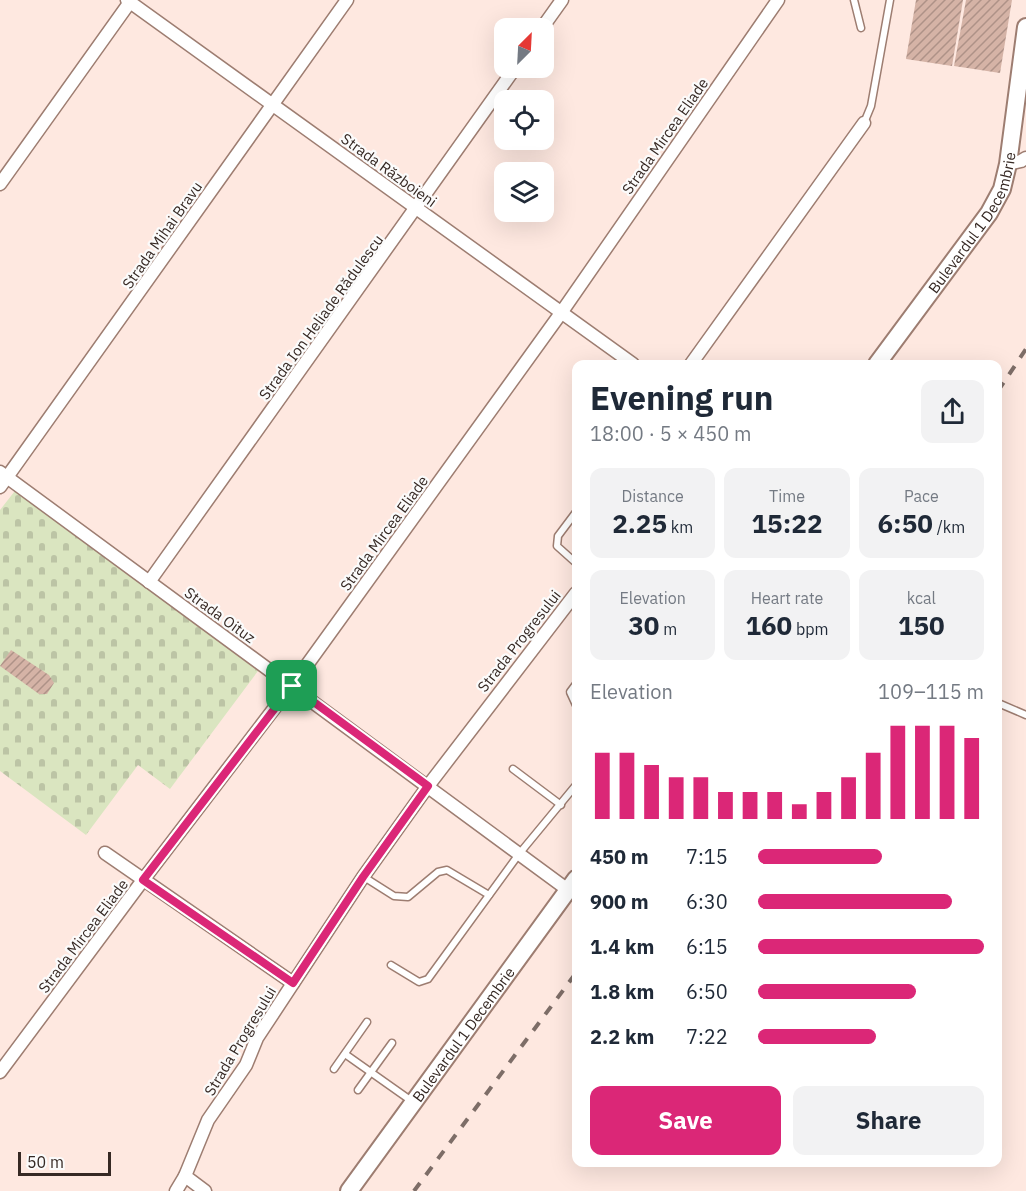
<!DOCTYPE html>
<meta charset="utf-8">
<style>
body{margin:0;font-family:"IBM Plex Sans",sans-serif;background:#f2f2f3;color:#1f2937;height:100vh;display:flex;flex-direction:column;font-size:22px;white-space:nowrap}
*{box-sizing:border-box;margin:0}
p{font-size:20px;color:#747a83}
.icon{flex:none;width:33px;height:33px;fill:none;stroke:currentColor;stroke-width:2;stroke-linecap:round;stroke-linejoin:round}
.map{position:relative;flex:1;overflow:hidden}
.side{position:absolute;left:572px;top:360px;width:430px;height:807px;display:flex;flex-direction:column;background:#fff;border-radius:12px;box-shadow:0 6px 24px #0002}
.side>*{flex:none}
.needle{width:39px;rotate:24deg}
.controls{position:absolute;left:494px;top:18px;display:grid;gap:12px}
.controls a{display:grid;place-items:center;width:60px;height:60px;border-radius:12px;background:#fff;box-shadow:0 6px 24px #0002;font-size:30px}
.scale{position:absolute;left:18px;bottom:15px;width:93px;box-sizing:border-box;padding-left:6px;border:3px solid #362924;border-top:0;font-size:16px;line-height:21px;white-space:nowrap;color:#362924;-webkit-text-stroke:4px #fbfbfb;paint-order:stroke}
.pin{position:absolute;display:grid;place-items:center;width:51px;height:51px;color:#fff;margin:-26px;border-radius:12px;box-shadow:0 3px 9px #0006}
.round{display:grid;place-items:center;flex:none;width:63px;height:63px;border-radius:12px;background:#f2f2f3}
.headline{display:flex;align-items:center;justify-content:space-between;height:102px;padding:0 18px}
h1{font-size:33px;font-weight:700;line-height:45px}
.metrics{display:grid;grid-template-columns:repeat(3,1fr);gap:9px;height:102px;padding:6px 18px}
.metrics div{display:grid;align-content:center;border-radius:12px;background:#f2f2f3;text-align:center}
.metrics b{font-size:26px;font-weight:700}
.metrics small{font-size:16px;font-weight:400}
.metrics p{font-size:16px}
.chart{height:168px;padding:12px 18px}
.chart p{display:flex;justify-content:space-between}
.chart svg{width:100%;height:108px;margin-top:6px;stroke:#db2777;stroke-width:6}
.button{display:flex;gap:12px;margin-top:auto;padding:12px 18px}
.button a{flex:1;height:69px;border-radius:12px;background:#db2777;color:#fff;font-size:24px;font-weight:700;line-height:69px;text-align:center}
.button a+a{background:#f2f2f3;color:#1f2937}
ul{padding:0 18px;list-style:none;font-size:20px}
li{display:grid;grid-template-columns:96px 72px 1fr;align-items:center;height:45px}
li i{height:15px;border-radius:8px;background:#db2777}
.map>svg:first-child{display:block}
.cemetery{fill:url(#cemetery-stones)}
.building{fill:url(#building-hatch)}
.lines{fill:none;stroke-linecap:round;stroke-linejoin:round}
.lane-casing{stroke:#9d7d71;stroke-width:9}
.street-casing{stroke:#9d7d71;stroke-width:15}
.secondary-casing{stroke:#9d7d71;stroke-width:20}
.lane{stroke:#fff;stroke-width:6}
.street{stroke:#fff;stroke-width:12}
.secondary{stroke:#fff;stroke-width:16}
.rail{stroke:#7d6d67;stroke-width:4;stroke-dasharray:10 10;stroke-linecap:butt}
.route-casing{stroke:#fff;stroke-width:12}
.route{stroke:#db2777;stroke-width:8}
.labels{text-anchor:middle;dominant-baseline:central;stroke-width:4.5;stroke-linejoin:round;paint-order:stroke}
.street-label{font-size:15px;fill:#362924;stroke:#fbfbfb}
</style>
<div class="map">
<svg width="1026" height="1191" viewBox="0 0 1026 1191">
<defs>
<pattern id="cemetery-stones" width="16" height="16" patternUnits="userSpaceOnUse" patternTransform="scale(1.5)"><rect width="16" height="16" fill="#dae5c0"/><path d="M2 7V4a2 2 0 0 1 4 0v3zM10 15v-3a2 2 0 0 1 4 0v3z" fill="#bcc4a5"/></pattern>
<pattern id="building-hatch" width="6" height="6" patternUnits="userSpaceOnUse" patternTransform="scale(1.5)"><rect width="6" height="6" fill="#d5b3a6"/><path d="M-1 1l2-2M0 6l6-6M5 7l2-2" fill="none" stroke="#ae9287"/></pattern>
</defs>
<rect width="100%" height="100%" fill="#fee8e0"/>
<!-- cemetery -->
<polygon class="cemetery" points="18,487 258,671 170,789 138,765 86,835 0,771 0,510"/>
<!-- building -->
<g class="building">
<polygon points="916,0 963,0 952,66 906,59"/>
<polygon points="966,0 1012,0 1000,73 954,66"/>
<polygon points="11,650 49,675 54,683 47,694 39,694 0,666"/>
</g>
<g class="lines">
<!-- lane casing -->
<g class="lane-casing">
<g id="lane">
<polyline points="854,0 861,28"/>
<polyline points="864,123 871,106 890,0"/>
<polyline points="576,512 558,536 557,546 576,563"/>
<polyline points="576,684 570,692 576,705"/>
<polyline points="998,703 1026,715"/>
<polyline points="513,769 561,805"/>
<polyline points="364,877 394,896 408,897 438,872 447,870 489,895"/>
<polyline points="391,965 419,982 428,979 519,854 576,785"/>
<polyline points="345,1054 413,1102"/>
<polyline points="334,1069 367,1022"/>
<polyline points="358,1090 392,1043"/>
</g>
</g>
<!-- street casing -->
<g class="street-casing">
<g id="street">
<polyline points="127,0 633,364"/>
<polyline points="542,28 562,0"/>
<polyline points="1008,164 1021,161 1026,158"/>
<polyline points="0,184 130,2"/>
<polyline points="691,364 864,123"/>
<polyline points="0,472 568,890"/>
<polyline points="0,487 347,0"/>
<polyline points="149,582 515,68"/>
<polyline points="105,853 293,983"/>
<polyline points="0,1072 143,880 299,676 561,313 778,0"/>
<polyline points="185,1176 205,1191"/>
<polyline points="176,1191 185,1176 208,1120 246,1065 257,1038 363,877 428,786 576,593"/>
</g>
</g>
<!-- secondary casing -->
<g class="secondary-casing">
<g id="secondary">
<path id="s1" d="M877 364 989 213 1002 189 1008 164 1026 27"/>
<path id="s2" d="M349 1191 576 879"/>
</g>
</g>
<!-- lane -->
<use href="#lane" class="lane"/>
<!-- street -->
<use href="#street" class="street"/>
<!-- secondary -->
<use href="#secondary" class="secondary"/>
<!-- rail -->
<g class="rail">
<polyline points="998,391 1026,349"/>
<polyline points="414,1191 576,973"/>
</g>
</g>
<g class="lines">
<!-- route casing -->
<g class="route-casing">
<polygon id="route" points="292,686 428,786 363,877 293,983 143,880"/>
</g>
<!-- route -->
<use href="#route" class="route"/>
</g>
<g class="labels">
<!-- street labels -->
<g class="street-label">
<text transform="translate(665 136) rotate(-55)">Strada Mircea Eliade</text>
<text transform="translate(389 170) rotate(36)">Strada Războieni</text>
<text stroke="none"><textPath href="#s1" startOffset="172">Bulevardul 1 Decembrie</textPath></text>
<text transform="translate(162 235) rotate(-55)">Strada Mihai Bravu</text>
<text transform="translate(321 317) rotate(-54)">Strada Ion Heliade Rădulescu</text>
<text transform="translate(384 533) rotate(-54)">Strada Mircea Eliade</text>
<text transform="translate(220 615) rotate(36)">Strada Oituz</text>
<text transform="translate(519 641) rotate(-52)">Strada Progresului</text>
<text transform="translate(83 936) rotate(-53)">Strada Mircea Eliade</text>
<text stroke="none"><textPath href="#s2" startOffset="194">Bulevardul 1 Decembrie</textPath></text>
<text transform="translate(240 1041) rotate(-59)">Strada Progresului</text>
</g>
</g>
</svg>
<div class="controls">
<a><svg class="needle" viewBox="-14 -14 28 28"><path d="M0-13l5 13h-10z" fill="#e53935"/><path d="M0 13l5-13h-10z" fill="#747a83"/></svg></a>
<a><svg class="icon" aria-label="locate" viewBox="0 0 24 24"><circle cx="12" cy="12" r="6"/><path d="M12 2v4M12 18v4M2 12h4M18 12h4"/></svg></a>
<a><svg class="icon" aria-label="layers" viewBox="0 0 24 24"><path d="M12 4l9 5-9 5-9-5zM3 14l9 5 9-5"/></svg></a>
</div>
<div class="scale">50 m</div>
<div class="pin" style="left:292px;top:686px;background:#1e9e55"><svg class="icon" aria-label="arrive" viewBox="0 0 24 24"><path d="M6 21V4h12l-3 4 3 4H6"/></svg></div>
<section class="side">
<div class="headline"><div><h1>Evening run</h1><p>18:00 · 5 × 450 m</p></div><a class="round"><svg class="icon" aria-label="share" viewBox="0 0 24 24"><path d="M12 15V3M7 8l5-5 5 5M5 13v7h14v-7"/></svg></a></div>
<div class="metrics">
<div><p>Distance</p><b>2.25<small> km</small></b></div>
<div><p>Time</p><b>15:22</b></div>
<div><p>Pace</p><b>6:50<small> /km</small></b></div>
</div>
<div class="metrics">
<div><p>Elevation</p><b>30<small> m</small></b></div>
<div><p>Heart rate</p><b>160<small> bpm</small></b></div>
<div><p>kcal</p><b>150</b></div>
</div>
<div class="chart"><p><span>Elevation</span>109–115 m</p>
<svg viewBox="0 0 160 44" preserveAspectRatio="none"><path d="M5 44V17M15 44V17M25 44V22M35 44V27M45 44V27M55 44V33M65 44V33M75 44V33M85 44V38M95 44V33M105 44V27M115 44V17M125 44V6M135 44V6M145 44V6M155 44V11"/></svg>
</div>
<ul>
<li><b>450 m</b>7:15<i style="width:55%"></i></li>
<li><b>900 m</b>6:30<i style="width:86%"></i></li>
<li><b>1.4 km</b>6:15<i style="width:100%"></i></li>
<li><b>1.8 km</b>6:50<i style="width:70%"></i></li>
<li><b>2.2 km</b>7:22<i style="width:52%"></i></li>
</ul>
<div class="button"><a>Save</a><a>Share</a></div>
</section>
</div>
